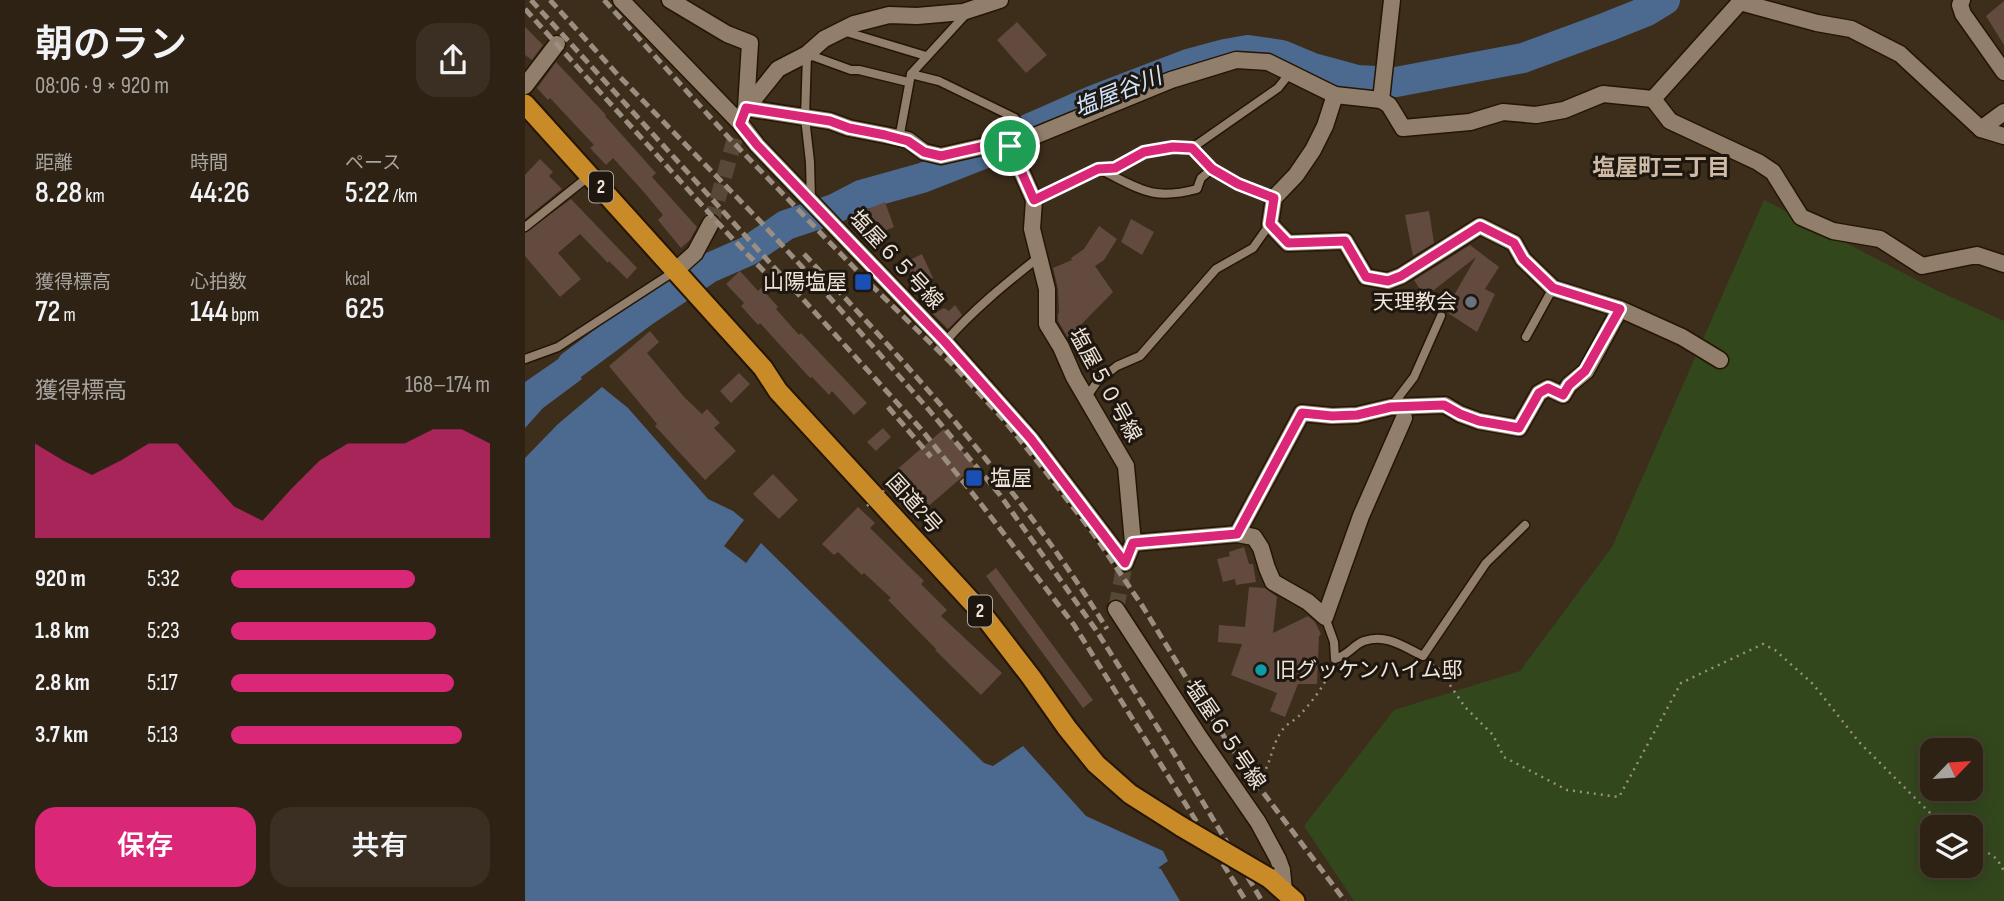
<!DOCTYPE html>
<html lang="ja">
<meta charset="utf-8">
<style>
body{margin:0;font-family:"Sofia Sans Condensed","Noto Sans JP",sans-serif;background:#3a2f22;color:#f1f3f6;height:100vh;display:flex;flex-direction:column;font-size:26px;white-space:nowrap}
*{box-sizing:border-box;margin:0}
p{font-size:23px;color:#a7a4a0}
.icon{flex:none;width:38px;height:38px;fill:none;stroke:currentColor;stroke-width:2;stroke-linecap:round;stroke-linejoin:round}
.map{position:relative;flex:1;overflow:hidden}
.drawer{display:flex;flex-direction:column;background:#2e2214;width:525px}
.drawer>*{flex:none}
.needle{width:46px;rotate:65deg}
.controls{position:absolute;left:1395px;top:738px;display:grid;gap:14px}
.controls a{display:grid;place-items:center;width:63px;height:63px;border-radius:14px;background:#2e2214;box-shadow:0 4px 18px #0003,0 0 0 2px #493f34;font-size:35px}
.pin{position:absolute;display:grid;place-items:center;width:60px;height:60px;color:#fff;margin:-30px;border:4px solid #fff;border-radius:50%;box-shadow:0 2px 7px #0007}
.round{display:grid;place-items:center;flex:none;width:74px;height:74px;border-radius:21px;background:#3a2f22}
.headline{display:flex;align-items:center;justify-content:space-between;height:119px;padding:0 35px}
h1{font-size:38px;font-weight:600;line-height:52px}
.metrics{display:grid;grid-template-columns:repeat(3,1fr);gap:10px;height:119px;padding:7px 35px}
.metrics div{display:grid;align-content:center}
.metrics b{font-size:30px;font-weight:600}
.metrics small{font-size:19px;font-weight:400}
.metrics p{font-size:19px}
.chart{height:196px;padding:14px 35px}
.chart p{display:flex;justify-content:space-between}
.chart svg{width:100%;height:126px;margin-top:7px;fill:#db2777;opacity:.7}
.button{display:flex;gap:14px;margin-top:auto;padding:14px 35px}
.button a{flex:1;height:80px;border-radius:21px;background:#db2777;color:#fff;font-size:28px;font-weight:600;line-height:80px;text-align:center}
.button a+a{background:#3a2f22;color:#f1f3f6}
ul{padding:0 35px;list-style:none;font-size:23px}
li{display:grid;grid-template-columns:112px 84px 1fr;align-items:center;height:52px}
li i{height:18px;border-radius:9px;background:#db2777}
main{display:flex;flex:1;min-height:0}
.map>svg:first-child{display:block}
.green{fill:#33471d;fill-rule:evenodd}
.water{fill:#4c6a90}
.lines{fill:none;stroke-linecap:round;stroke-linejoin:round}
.river{stroke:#4c6a90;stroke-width:30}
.building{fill:#624a3f}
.minor-tunnel{stroke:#584838;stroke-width:16;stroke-dasharray:16 8;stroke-linecap:butt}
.service-casing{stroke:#241504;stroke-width:11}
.minor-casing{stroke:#241504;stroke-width:19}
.trunk-casing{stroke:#241504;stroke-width:23}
.path{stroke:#9d9082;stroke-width:2.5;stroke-dasharray:2 5;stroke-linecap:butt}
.service{stroke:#927f6b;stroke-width:8}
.minor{stroke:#927f6b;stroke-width:16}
.trunk{stroke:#c98b28;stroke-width:19}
.rail{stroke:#9b8e80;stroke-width:5;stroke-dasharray:10 5;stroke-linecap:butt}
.trunk-bridge-casing{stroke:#241504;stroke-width:23;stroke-linecap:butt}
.path-bridge{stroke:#9d9082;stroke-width:2.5;stroke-dasharray:2 5;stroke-linecap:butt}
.trunk-bridge{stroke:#c98b28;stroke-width:19}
.route-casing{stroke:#fff;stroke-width:14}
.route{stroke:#db2777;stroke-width:9}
.transit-dot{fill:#1a4fb4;stroke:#1e170f;stroke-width:2.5}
.worship-dot{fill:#6b7280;stroke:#1e170f;stroke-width:2.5}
.culture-dot{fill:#0f9aa8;stroke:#1e170f;stroke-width:2.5}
.labels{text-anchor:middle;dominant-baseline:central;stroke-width:6;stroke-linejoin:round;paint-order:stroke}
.shield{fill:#1e170f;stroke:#b0a69c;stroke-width:2}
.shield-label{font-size:19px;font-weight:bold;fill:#eee4d9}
.street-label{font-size:21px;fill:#eee4d9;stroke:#1e170f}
.poi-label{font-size:21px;fill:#eee4d9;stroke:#1e170f;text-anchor:end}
.water-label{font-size:23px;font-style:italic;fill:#cfe3fc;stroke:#1e170f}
.neighbourhood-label{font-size:23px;font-weight:bold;fill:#cfbba5;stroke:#1e170f}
</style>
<main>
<section class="drawer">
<div class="headline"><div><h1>朝のラン</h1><p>08:06 · 9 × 920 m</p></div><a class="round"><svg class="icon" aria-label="share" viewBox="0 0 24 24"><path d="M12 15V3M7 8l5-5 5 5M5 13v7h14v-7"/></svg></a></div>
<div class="metrics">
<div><p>距離</p><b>8.28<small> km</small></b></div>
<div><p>時間</p><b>44:26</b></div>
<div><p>ペース</p><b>5:22<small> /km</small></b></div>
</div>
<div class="metrics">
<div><p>獲得標高</p><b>72<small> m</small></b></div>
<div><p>心拍数</p><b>144<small> bpm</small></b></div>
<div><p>kcal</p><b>625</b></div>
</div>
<div class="chart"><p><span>獲得標高</span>168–174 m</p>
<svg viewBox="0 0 160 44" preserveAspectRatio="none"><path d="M0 44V11L10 17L20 22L30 17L40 11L50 11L60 22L70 33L80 38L90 27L100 17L110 11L120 11L130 11L140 6L150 6L160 11V44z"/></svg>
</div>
<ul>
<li><b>920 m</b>5:32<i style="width:71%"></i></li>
<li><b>1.8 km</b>5:23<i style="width:79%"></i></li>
<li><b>2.8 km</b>5:17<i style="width:86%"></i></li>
<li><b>3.7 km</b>5:13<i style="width:89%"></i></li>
</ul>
<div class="button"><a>保存</a><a>共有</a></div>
</section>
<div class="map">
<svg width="1479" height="901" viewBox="0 0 1479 901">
<rect width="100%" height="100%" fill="#3d2d1b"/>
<!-- green -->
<path class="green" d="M1239 200 1413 291 1479 321V901H829L779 826 869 710 995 671 1087 547ZM1407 751H1446V789H1407ZM1407 828H1446V866H1407Z"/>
<!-- water -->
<g class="water">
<polygon points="39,355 57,379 18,408 0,428 0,382"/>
<polygon points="77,387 103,408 183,499 208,511 219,520 199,546 221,563 236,543 459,763 468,766 498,746 561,816 638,851 643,861 633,868 636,869 655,901 0,901 0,458 33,424"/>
</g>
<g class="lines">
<!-- river -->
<polyline class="river" points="47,365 120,311 184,268 223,251 261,225 309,209 336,195 397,178 458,154 485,137 569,100 663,64 700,54 723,50 757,55 788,68 832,80 871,82 998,58 1082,27 1122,11 1140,0"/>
</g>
<!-- building -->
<g class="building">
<polygon points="1479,1 1479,45 1461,16"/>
<polygon points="492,22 522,55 501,73 472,40"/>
<polygon points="0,27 18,45 7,60 0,55"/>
<polygon points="31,62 81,115 80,116 131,173 127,177 172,227 165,240 156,248 133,220 138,215 118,191 88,158 81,165 65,148 69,145 25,98 23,100 12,88"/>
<polygon points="15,159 28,172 24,176 37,189 0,219 0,175"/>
<polygon points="46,199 112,268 102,279 84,261 83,263 55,234 33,253 56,279 35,297 0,256 0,233"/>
<polygon points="360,202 369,227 338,240 329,215"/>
<polygon points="904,211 909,243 888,256 880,215"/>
<polygon points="606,219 629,232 617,255 596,242"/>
<polygon points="574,226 592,239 579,260 570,266 588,292 543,338 533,321 533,314 534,313 533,289 528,268 547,260 546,258 559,249"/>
<polygon points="945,245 974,267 960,289 970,294 952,332 920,311 951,257 900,297 889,280"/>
<polygon points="397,254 408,278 389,287 379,263"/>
<polygon points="215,271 233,291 236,288 253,307 251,309 274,335 276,333 342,403 329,415 307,391 304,395 287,377 285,378 235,323 233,325 216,306 219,303 201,284"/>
<polygon points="430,305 437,315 423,329 408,314 419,308 424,311"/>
<polygon points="125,331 134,342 122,353 160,398 177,414 182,409 195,423 189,428 211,451 180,480 130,426 132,424 84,366"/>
<polygon points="214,373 225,384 206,403 195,391"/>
<polygon points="358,428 366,437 351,451 342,442"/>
<polygon points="419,429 450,466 400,509 369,472"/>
<polygon points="248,474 273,500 254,519 228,494"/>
<polygon points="333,507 350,523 345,528 399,581 396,584 422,610 416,616 477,673 456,695 410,650 411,649 363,600 366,598 339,573 337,575 313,552 309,555 297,544"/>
<polygon points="719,547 724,564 728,564 731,582 711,585 710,579 698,582 692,559 705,556 704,552"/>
<polygon points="471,568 568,700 558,708 461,576"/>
<polygon points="724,587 740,588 752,597 748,633 783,616 790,622 796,634 794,636 792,684 773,684 760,717 745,711 752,693 706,675 717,644 693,642 694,625 720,627"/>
</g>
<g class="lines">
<!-- minor-tunnel -->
<g class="minor-tunnel">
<polyline points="186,223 212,131"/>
<polyline points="591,609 600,563"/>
</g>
<!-- service casing -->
<g class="service-casing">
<g id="service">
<polyline points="318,31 401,56"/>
<polyline points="386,74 414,81 490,118 503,139"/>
<polyline points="374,139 386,74 441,14"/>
<polyline points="667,148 753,88 765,73"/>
<path d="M576 170C615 189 627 201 672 189L676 178 687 169 713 184 749 198"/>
<polyline points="509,200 573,169 590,168 619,152 648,147 667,148 687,169"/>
<polyline points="286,201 285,162 280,118 282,54 326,70 334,70 383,82"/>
<polyline points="0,227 63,177"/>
<polyline points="1001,337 1028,288"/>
<path d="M420 342C448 310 480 284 514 257"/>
<polyline points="0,359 33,347 150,271"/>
<polyline points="561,398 572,382 592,366 615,356 691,269 728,248 745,224"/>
<polyline points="866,407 889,377 916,316"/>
<path d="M800 617 809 642 810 659C824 655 828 645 839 641 861 633 879 647 898 656L961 563 1000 525"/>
</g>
</g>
<!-- minor casing -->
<g class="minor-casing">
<g id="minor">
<polyline points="96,0 215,123 232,145 420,342 506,439 600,563 608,543 601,466 549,377 536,347 522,324 522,289 507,229 509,200 485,146"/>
<polyline points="145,0 202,34 225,43 221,108 305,121 324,128 360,135 383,140 399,152 416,156 469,144 485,146"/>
<polyline points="1437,0 1435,5 1438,14 1479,72"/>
<polyline points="1215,2 1292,23 1326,29 1375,54 1456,129 1479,136"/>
<polyline points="0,86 32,44"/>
<polyline points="810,95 800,126 788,150 771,175 749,198 745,224 763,243 820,241 841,277 863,281 876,276 955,226 989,243 998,259 1028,288 1095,309 1157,337 1195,360"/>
<polyline points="1128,99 1145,121 1233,162 1248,172 1276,217 1308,231 1355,239 1397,266 1452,255 1479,264"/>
<polyline points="856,100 867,0"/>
<polyline points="220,110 253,69 282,54 299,39 329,24 364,15 392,16 438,12 475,0"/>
<polyline points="1456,129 1479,112"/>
<polyline points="485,146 646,80 711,60 743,62 810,95 856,100 864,105 878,128 945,122 978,112 1011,115 1039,110 1078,94 1128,99 1217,0"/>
<polyline points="150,271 170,253 186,223"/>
<polyline points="712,534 777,413 807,416 832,415 866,407 920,405 935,414 954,421 994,428 1014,393 1023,388 1038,395 1044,385 1061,371 1095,309"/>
<polyline points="608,543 712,534 729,537 736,548 742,568 748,582 783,602 800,617 836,516 879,418"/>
<polyline points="591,609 675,738 733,822 753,859 757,870 759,891"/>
</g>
</g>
<!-- trunk casing -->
<g class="trunk-casing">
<g id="trunk">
<polyline points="0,104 238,368 253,391 456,612 506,677 542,728 571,764 605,794 657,827"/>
<polyline points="744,878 770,901"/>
</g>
</g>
<!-- path -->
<g class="path">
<polyline points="371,480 390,501 388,504"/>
<polyline points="907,664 914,669 940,707 968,735 979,757 1042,790 1094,797 1156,683 1238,644 1250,650 1288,684 1334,742 1404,812 1426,828"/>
<path d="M728 785C747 770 744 750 756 732 760 725 767 722 773 717 785 704 799 687 805 671"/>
<polyline points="1446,841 1472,859 1479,871"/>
</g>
<!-- service -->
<use href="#service" class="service"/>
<!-- minor -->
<use href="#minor" class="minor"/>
<!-- trunk -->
<use href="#trunk" class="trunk"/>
<!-- rail -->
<g class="rail">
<polyline points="6,0 396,429 456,504 549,625 721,901"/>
<polyline points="25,0 93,75 234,220 290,281 404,410 475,495 571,630 645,747 737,901"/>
<polyline points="79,0 205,139 340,279 426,363 478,419 520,471 568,533 618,607 670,692 719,767 820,901"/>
<polyline points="0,9 204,235 257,290"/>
<path d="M279 254C389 371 498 492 582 629"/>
<polyline points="363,407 406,457"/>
</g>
<!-- trunk-bridge casing -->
<g class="trunk-bridge-casing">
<polyline id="trunk-bridge" points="657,827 744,878"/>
</g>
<!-- path-bridge -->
<polyline class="path-bridge" points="342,506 371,480"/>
<!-- trunk-bridge -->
<use href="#trunk-bridge" class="trunk-bridge"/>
</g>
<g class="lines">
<!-- route casing -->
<g class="route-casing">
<polygon id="route" points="221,108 305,121 324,128 360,135 383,141 399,152 416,156 469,144 485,146 509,200 573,169 590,168 619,152 648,147 667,148 687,169 713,184 749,198 745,224 763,243 820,241 841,277 863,281 876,276 955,226 989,243 998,259 1028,288 1095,309 1060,371 1044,385 1038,395 1023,388 1014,393 994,428 954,421 935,414 919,405 866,407 832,415 807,416 777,413 712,534 608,543 600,563 506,439 420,342 232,145 215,124"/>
</g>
<!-- route -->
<use href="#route" class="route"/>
</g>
<!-- markers -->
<g class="transit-dot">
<rect x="329" y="273" width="18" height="18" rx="3.5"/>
<rect x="440" y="469" width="18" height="18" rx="3.5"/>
</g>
<circle class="worship-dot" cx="946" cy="302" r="7"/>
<circle class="culture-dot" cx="736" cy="670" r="7"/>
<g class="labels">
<!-- shield labels -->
<g class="shield">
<rect x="64" y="171.5" width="24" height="31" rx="5"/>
<rect x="443" y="595.5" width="24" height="31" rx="5"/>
</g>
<g class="shield-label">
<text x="76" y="187">2</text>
<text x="455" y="611">2</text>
</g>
<!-- street labels -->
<g class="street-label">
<text transform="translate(371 260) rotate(47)">塩屋６５号線</text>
<text transform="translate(580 385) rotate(61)">塩屋５０号線</text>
<text transform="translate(389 504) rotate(48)">国道2号</text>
<text transform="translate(700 735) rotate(56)">塩屋６５号線</text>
</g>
<!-- poi labels -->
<g class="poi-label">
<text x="322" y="282">山陽塩屋</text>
<text x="932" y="302">天理教会</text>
<text x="465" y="478" text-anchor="start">塩屋</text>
<text x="750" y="670" text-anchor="start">旧グッケンハイム邸</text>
</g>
<!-- water labels -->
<g class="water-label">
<text transform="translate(593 93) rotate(-22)">塩屋谷川</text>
</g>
<!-- neighbourhood labels -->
<g class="neighbourhood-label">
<text x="1136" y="168">塩屋町三丁目</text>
</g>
</g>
</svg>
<div class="controls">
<a><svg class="needle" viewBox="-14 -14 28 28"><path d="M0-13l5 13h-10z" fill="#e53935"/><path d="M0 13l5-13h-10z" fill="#a7a4a0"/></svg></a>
<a><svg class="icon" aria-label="layers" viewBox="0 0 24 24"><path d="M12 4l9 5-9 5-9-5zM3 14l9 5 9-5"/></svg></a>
</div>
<div class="pin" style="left:485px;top:146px;background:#1e9e55"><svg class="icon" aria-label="arrive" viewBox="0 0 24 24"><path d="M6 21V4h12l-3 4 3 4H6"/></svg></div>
</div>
</main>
